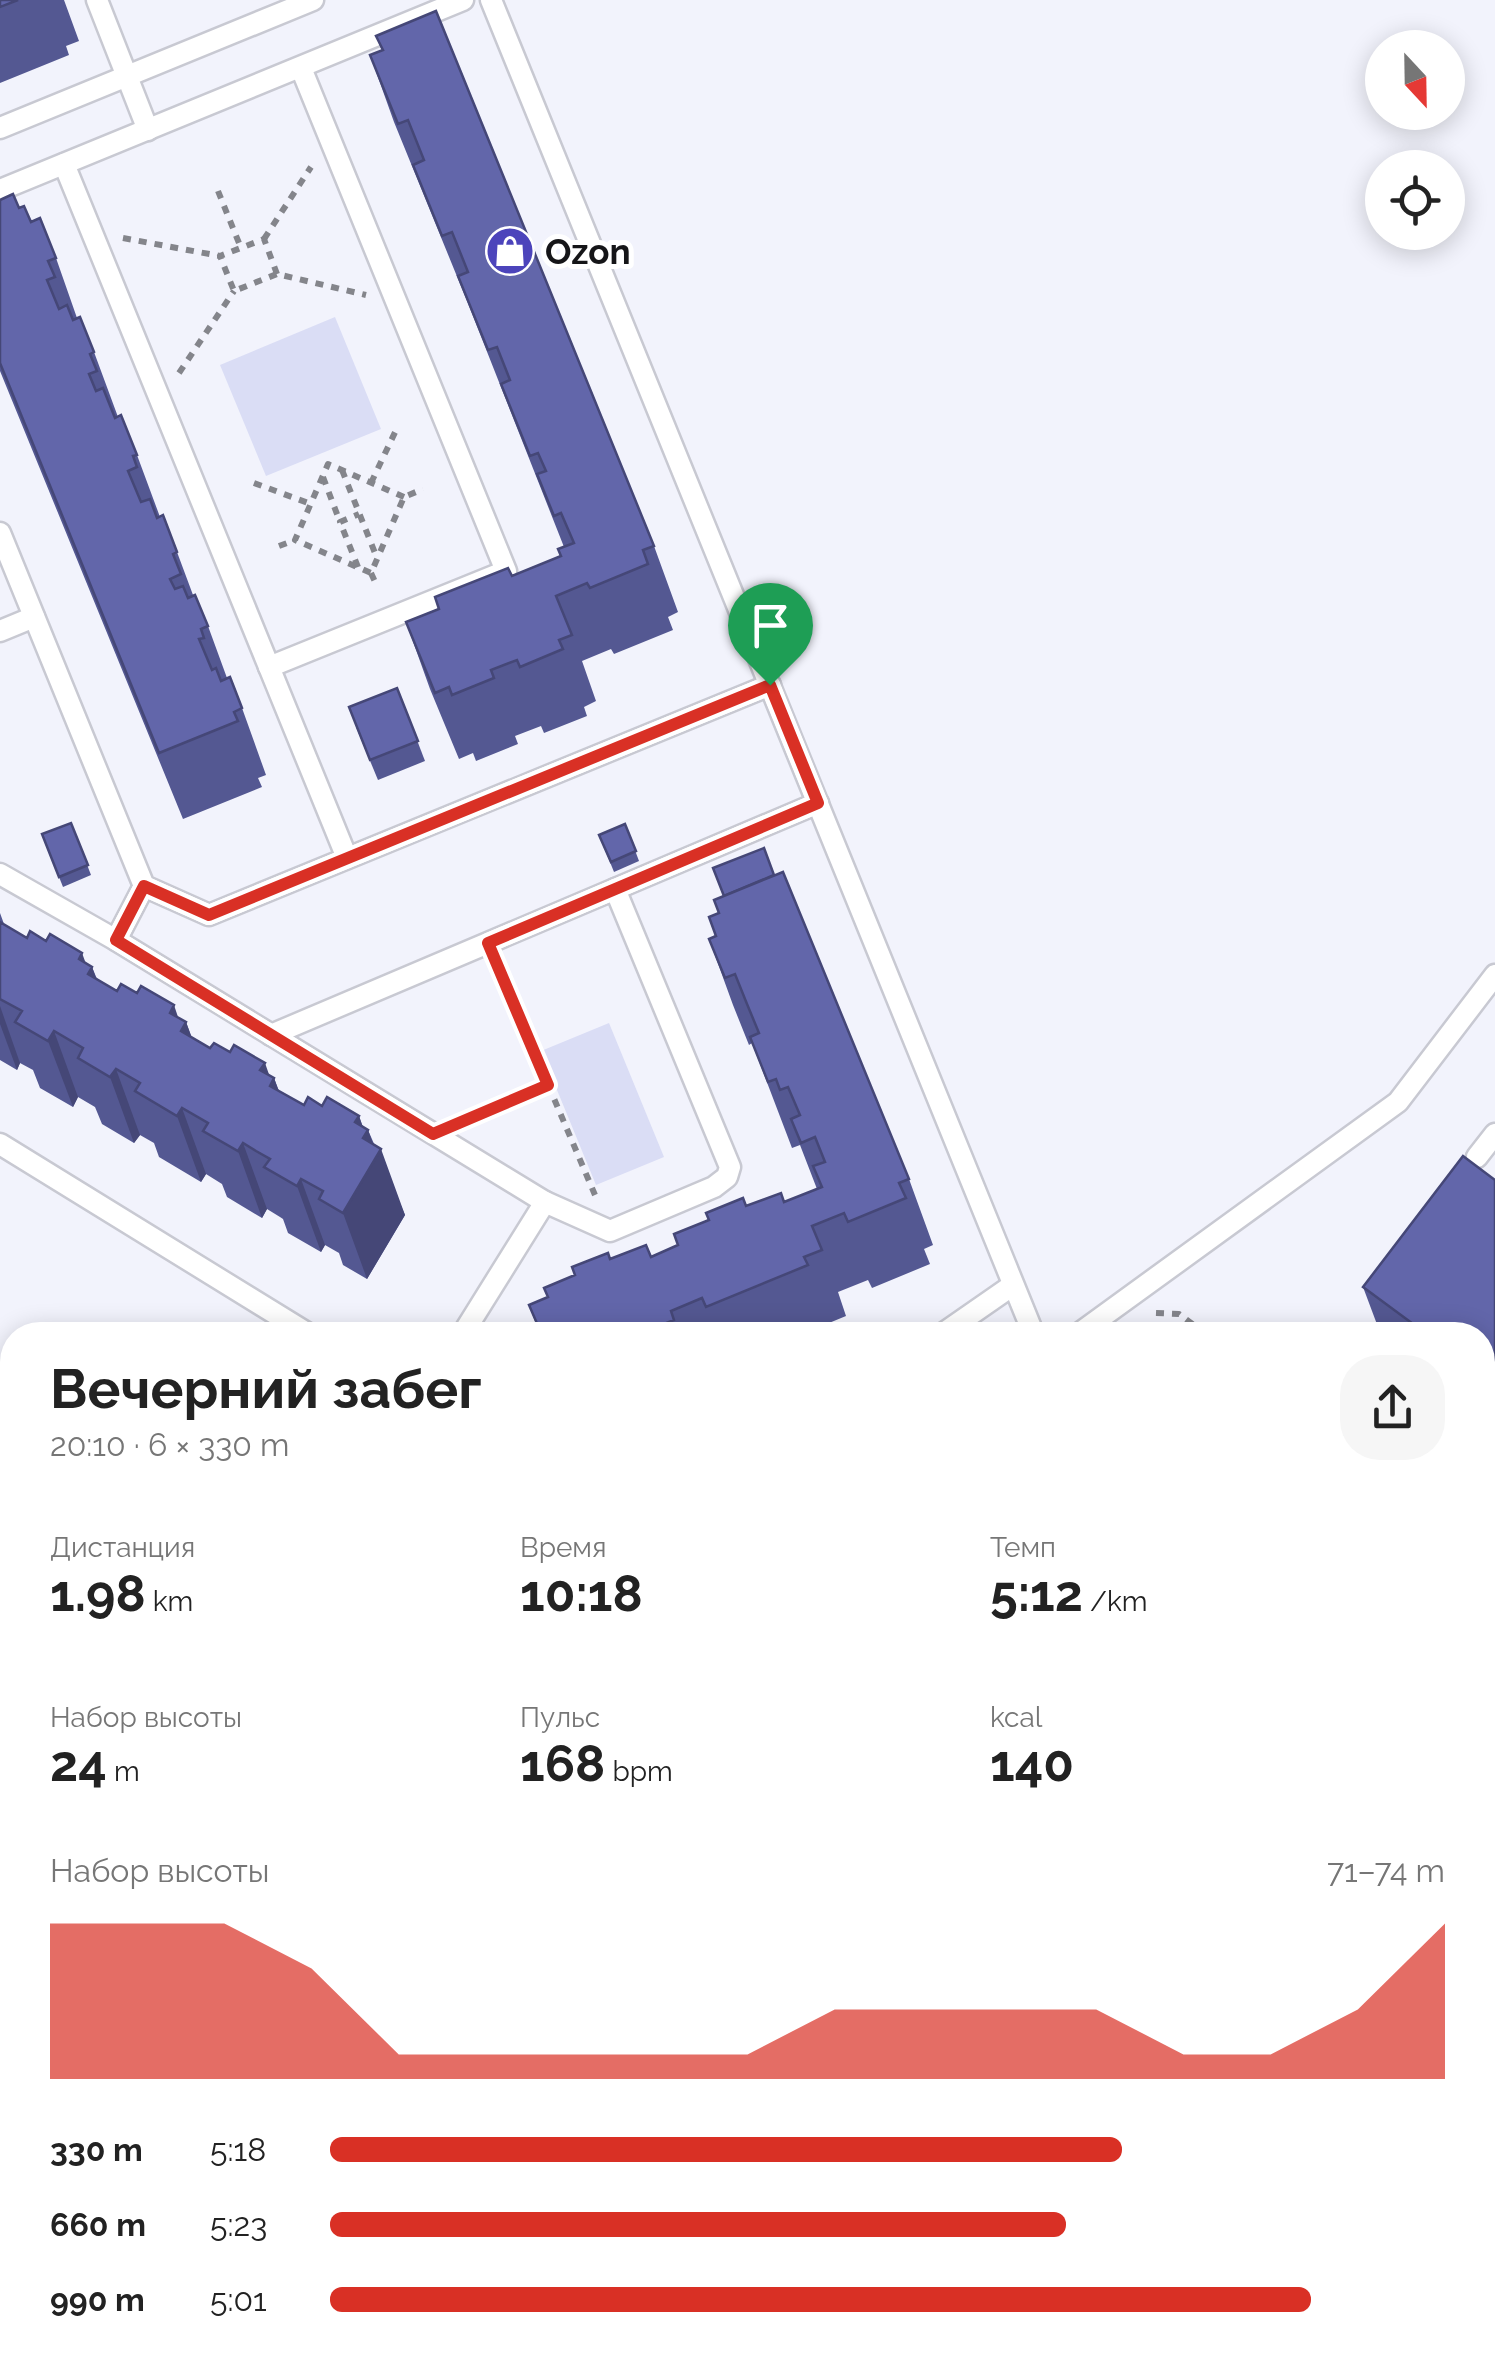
<!DOCTYPE html>
<html lang="ru">
<meta charset="utf-8">
<style>
body{margin:0;font-family:Raleway,sans-serif;background:#f6f6f6;color:#222;height:100vh;display:flex;flex-direction:column;font-size:38px;white-space:nowrap}
*{box-sizing:border-box;margin:0}
p{font-size:32px;color:#767676}
.icon{flex:none;width:55px;height:55px;fill:none;stroke:currentColor;stroke-width:2;stroke-linecap:round;stroke-linejoin:round}
.map{position:relative;flex:1;overflow:hidden}
.details{position:absolute;left:0px;top:1322px;width:1495px;height:1038px;display:flex;flex-direction:column;background:#fff;border-radius:40px 40px 0 0;box-shadow:0 5px 25px #0003}
.details>*{flex:none}
.needle{width:65px;rotate:158deg}
.controls{position:absolute;left:1365px;top:30px;display:grid;gap:20px}
.controls a{display:grid;place-items:center;width:100px;height:100px;border-radius:50%;background:#fff;box-shadow:0 5px 25px #0003;font-size:50px}
.pin{position:absolute;display:grid;place-items:center;width:85px;height:85px;color:#fff;margin:-102px -42px;border-radius:50% 50% 50% 0;rotate:-45deg;box-shadow:0 0 10px #0007}
.pin .icon{rotate:45deg}
.round{display:grid;place-items:center;flex:none;width:105px;height:105px;border-radius:40px;background:#f6f6f6}
.head{display:flex;align-items:center;justify-content:space-between;height:170px;padding:0 50px}
h1{font-size:55px;font-weight:700;line-height:75px}
.stats{display:grid;grid-template-columns:repeat(3,1fr);gap:15px;height:170px;padding:10px 50px}
.stats div{display:grid;align-content:center}
.stats b{font-size:50px;font-weight:700}
.stats small{font-size:28px;font-weight:400}
.stats p{font-size:28px}
.chart{height:280px;padding:20px 50px}
.chart p{display:flex;justify-content:space-between}
.chart svg{width:100%;height:180px;margin-top:10px;fill:#d93025;opacity:.7}
ul{padding:0 50px;list-style:none;font-size:32px}
li{display:grid;grid-template-columns:160px 120px 1fr;align-items:center;height:75px}
li i{height:25px;border-radius:12px;background:#d93025}
.map>svg:first-child{display:block}
.green{fill:#daddf5}
.lines{fill:none;stroke-linecap:round;stroke-linejoin:round}
.lane-casing{stroke:#c8c9d2;stroke-width:25}
.street-casing{stroke:#c8c9d2;stroke-width:48}
.path{stroke:#84858b;stroke-width:6;stroke-dasharray:8 8;stroke-linecap:butt}
.lane{stroke:#fff;stroke-width:20}
.street{stroke:#fff;stroke-width:42}
.rail-casing{stroke:#4c4c51;stroke-width:11}
.rail{stroke:#fff;stroke-width:8;stroke-dasharray:22;stroke-linecap:butt}
.wall{fill:#545892}
.shaded-wall{fill:#454777}
.building{fill:#6266aa;stroke:#454777;stroke-width:2.5}
.route-casing{stroke:#fff;stroke-width:20}
.route{stroke:#d93025;stroke-width:12}
.labels{text-anchor:middle;dominant-baseline:central;stroke-width:10;stroke-linejoin:round;paint-order:stroke}
.poi-label{font-size:35px;font-weight:bold;fill:#151518;stroke:#fff;text-anchor:start}
</style>
<div class="map">
<svg width="1495" height="2359" viewBox="0 0 1495 2359">
<rect width="100%" height="100%" fill="#f2f3fc"/>
<!-- green -->
<g class="green">
<polygon points="335,317 381,429 266,476 220,365"/>
<polygon points="609,1023 664,1157 596,1185 541,1051"/>
</g>
<g class="lines">
<!-- lane casing -->
<g class="lane-casing">
<g id="lane">
<polyline points="97,0 148,130"/>
<polyline points="491,0 1034,1335"/>
<polyline points="0,128 313,0"/>
<polyline points="64,164 347,858"/>
<polyline points="0,190 463,0"/>
<polyline points="0,533 144,886 209,915 770,685"/>
<polyline points="0,631 34,617"/>
<polyline points="269,667 506,571 301,68"/>
<polyline points="0,874 116,940 545,1202 462,1335"/>
<polyline points="116,940 144,886"/>
<polyline points="271,1035 818,803"/>
<polyline points="0,1144 310,1335"/>
<polyline points="1477,1157 1495,1134"/>
<polyline points="545,1202 610,1231 714,1187 727,1177 730,1167 615,889"/>
<polyline points="941,1335 1013,1285"/>
<polyline points="1077,1335 1398,1102 1495,975"/>
<polyline points="1482,1734 1495,1717"/>
</g>
</g>
<!-- street casing -->
<g class="street-casing">
<g id="street">
<polyline points="1482,1964 1495,1944"/>
<polyline points="0,2102 12,2107"/>
<polyline points="1482,2142 1495,2119"/>
<polyline points="580,2348 607,2359"/>
<polyline points="1275,2359 1281,2348"/>
<polyline points="1371,2359 1376,2348"/>
</g>
</g>
<!-- path -->
<g class="path">
<polyline points="218,191 241,248"/>
<polyline points="123,238 220,256"/>
<polyline points="264,239 311,167"/>
<polyline points="277,274 264,239 220,256 234,291 277,274 366,295"/>
<polyline points="179,373 234,291"/>
<polyline points="342,470 377,558"/>
<polyline points="323,477 340,522"/>
<polyline points="254,483 311,504"/>
<polyline points="371,483 398,426"/>
<polyline points="404,497 328,464 295,540 371,573 404,497 423,489"/>
<polyline points="279,546 295,540"/>
<polyline points="358,567 340,522 359,514"/>
<polyline points="371,573 376,584"/>
<polyline points="498,967 595,1195"/>
<polyline points="466,1119 548,1085"/>
<polyline points="1156,1313 1179,1314 1207,1335"/>
<polyline points="1482,1534 1495,1543"/>
<polyline points="1482,1670 1495,1653"/>
<polyline points="972,2348 983,2359"/>
</g>
<!-- lane -->
<use href="#lane" class="lane"/>
<!-- street -->
<use href="#street" class="street"/>
<!-- rail casing -->
<g class="rail-casing">
<g id="rail">
<polyline points="0,2286 12,2291"/>
<polyline points="144,2348 171,2359"/>
</g>
</g>
<!-- rail -->
<use href="#rail" class="rail"/>
</g>
<!-- wall -->
<g class="wall">
<polygon points="0,0 64,0 79,41 66,46 69,55 0,83"/>
<polygon points="376,36 654,546 678,612 668,617 673,630 614,654 611,649 582,661 596,701 584,707 587,716 544,733 541,726 515,736 518,744 476,761 473,753 459,759 430,689 406,622 560,557 564,547 467,301 394,122 370,55 382,51"/>
<polygon points="0,200 19,208 31,222 56,258 77,318 94,352 118,417 137,455 160,517 177,552 193,595 208,626 227,678 242,708 266,775 258,778 262,787 183,819 0,371"/>
<polygon points="397,688 425,761 378,780 356,727"/>
<polygon points="71,823 91,875 63,887 42,834"/>
<polygon points="625,824 639,861 614,872 599,835"/>
<polygon points="774,875 909,1179 933,1245 924,1249 930,1264 872,1288 868,1280 838,1292 846,1316 829,1323 832,1331 823,1335 540,1335 529,1305 548,1298 610,1259 651,1257 678,1246 746,1206 784,1202 817,1189 800,1145 792,1148 752,1043 749,1045 733,1005 709,939 716,936 718,913"/>
<polygon points="0,913 4,924 27,938 86,963 92,967 97,979 117,991 186,1022 192,1038 210,1048 274,1078 279,1091 304,1105 322,1106 359,1116 363,1127 368,1130 405,1215 367,1279 343,1265 339,1253 325,1245 321,1252 288,1233 283,1219 280,1217 267,1209 262,1218 227,1197 222,1184 206,1174 201,1182 159,1157 154,1143 140,1135 134,1143 102,1124 95,1107 78,1097 73,1107 40,1088 33,1070 20,1063 17,1070 0,1060"/>
<polygon points="1495,1180 1495,1445 1482,1436 1482,1335 1381,1335 1363,1287"/>
<rect x="0" y="1624" width="12" height="196"/>
</g>
<!-- shaded-wall -->
<g class="shaded-wall">
<polygon points="82,953 89,972 92,967 116,1033 79,959"/>
<polygon points="174,1005 182,1029 186,1022 210,1088 170,1013"/>
<polygon points="0,1006 20,1063 17,1070 0,1024"/>
<polygon points="54,1031 78,1097 73,1107 48,1041"/>
<polygon points="265,1063 272,1083 274,1078 298,1144 260,1070"/>
<polygon points="116,1069 140,1135 134,1143 110,1077"/>
<polygon points="182,1108 206,1174 201,1182 177,1116"/>
<polygon points="359,1116 365,1134 368,1130 377,1155 381,1149 405,1215 367,1279 343,1213 355,1122"/>
<polygon points="243,1143 267,1209 262,1218 238,1151"/>
<polygon points="301,1179 325,1245 321,1252 297,1186"/>
</g>
<!-- building -->
<g class="building">
<polygon points="0,0 18,0 0,7"/>
<polygon points="436,11 654,546 643,550 648,564 590,588 587,583 556,596 572,635 559,640 563,649 520,667 517,660 491,670 494,678 452,695 449,687 435,693 406,622 439,609 435,597 508,568 512,576 561,556 558,549 574,543 561,513 554,516 537,474 546,471 538,453 530,456 501,384 510,380 497,347 488,350 458,276 468,272 452,232 442,236 413,165 424,160 408,120 398,124 370,55 383,50 376,36"/>
<polygon points="13,194 19,208 24,206 31,222 40,218 56,258 48,261 55,277 47,280 59,309 67,305 73,320 80,317 94,352 90,354 97,371 89,374 96,391 103,388 115,418 121,415 137,455 133,456 137,467 128,471 141,502 150,499 157,518 163,515 177,552 173,554 181,574 170,579 175,589 183,586 188,598 195,595 208,626 201,629 204,638 199,639 212,670 216,668 221,681 230,677 242,708 234,712 238,721 159,753 0,363 0,200"/>
<polygon points="397,688 418,741 370,760 349,707"/>
<polygon points="71,823 88,865 59,877 42,834"/>
<polygon points="625,824 636,851 611,862 599,835"/>
<polygon points="764,848 774,875 724,896 713,868"/>
<polygon points="783,872 909,1179 899,1183 906,1198 848,1222 844,1213 812,1226 822,1250 804,1257 808,1265 706,1307 702,1298 671,1311 674,1320 637,1335 542,1335 529,1305 548,1297 544,1288 575,1275 572,1267 608,1253 610,1259 646,1245 651,1257 678,1245 674,1234 709,1220 706,1213 743,1198 746,1206 781,1193 784,1202 822,1187 813,1166 825,1162 815,1137 801,1143 791,1119 800,1115 788,1087 780,1090 776,1079 768,1082 750,1037 759,1033 747,1004 735,974 725,978 709,939 716,936 709,917 719,913 714,900"/>
<polygon points="0,922 27,938 30,931 46,941 50,934 82,953 79,959 92,967 88,974 117,991 121,984 137,993 141,986 174,1005 170,1013 186,1022 181,1031 210,1048 214,1043 230,1052 234,1045 265,1063 260,1070 274,1078 270,1086 304,1105 308,1097 322,1106 327,1097 359,1116 355,1122 368,1130 363,1138 381,1149 343,1213 319,1199 323,1191 301,1179 297,1186 264,1167 270,1159 256,1151 243,1143 238,1151 203,1131 208,1123 182,1108 177,1116 135,1091 140,1083 116,1069 110,1077 78,1058 83,1048 54,1031 48,1041 15,1022 22,1011 0,999"/>
<polygon points="1463,1156 1495,1180 1495,1386 1482,1376 1482,1335 1428,1335 1363,1287"/>
<rect x="0" y="1624" width="12" height="114"/>
</g>
<g class="lines">
<!-- route casing -->
<g class="route-casing">
<polygon id="route" points="770,685 818,803 488,943 548,1085 433,1134 116,940 144,886 209,915"/>
</g>
<!-- route -->
<use href="#route" class="route"/>
</g>
<!-- icons -->
<defs>
<g id="shop-disc" transform="scale(2.5)"><circle r="9.5" fill="#4c44bb" stroke="#fff"/><path d="M-5-2.5h2.3a2.7 3.5 0 0 1 5.4 0H5L5.5 6h-11ZM-1.5-2.5h3a1.5 2.3 0 0 0-3 0Z" fill="#fff"/></g>
</defs>
<g fill-rule="evenodd">
<use href="#shop-disc" x="510" y="251"/>
</g>
<g class="labels">
<!-- poi labels -->
<g class="poi-label">
<text x="545" y="251">Ozon</text>
</g>
</g>
</svg>
<div class="controls">
<a><svg class="needle" viewBox="-14 -14 28 28"><path d="M0-13l5 13h-10z" fill="#e53935"/><path d="M0 13l5-13h-10z" fill="#767676"/></svg></a>
<a><svg class="icon" aria-label="locate" viewBox="0 0 24 24"><circle cx="12" cy="12" r="6"/><path d="M12 2v4M12 18v4M2 12h4M18 12h4"/></svg></a>
</div>
<div class="pin" style="left:770px;top:685px;background:#1e9e55"><svg class="icon" aria-label="arrive" viewBox="0 0 24 24"><path d="M6 21V4h12l-3 4 3 4H6"/></svg></div>
<section class="details">
<div class="head"><div><h1>Вечерний забег</h1><p>20:10 · 6 × 330 m</p></div><a class="round"><svg class="icon" aria-label="share" viewBox="0 0 24 24"><path d="M12 15V3M7 8l5-5 5 5M5 13v7h14v-7"/></svg></a></div>
<div class="stats">
<div><p>Дистанция</p><b>1.98<small> km</small></b></div>
<div><p>Время</p><b>10:18</b></div>
<div><p>Темп</p><b>5:12<small> /km</small></b></div>
</div>
<div class="stats">
<div><p>Набор высоты</p><b>24<small> m</small></b></div>
<div><p>Пульс</p><b>168<small> bpm</small></b></div>
<div><p>kcal</p><b>140</b></div>
</div>
<div class="chart"><p><span>Набор высоты</span>71–74 m</p>
<svg viewBox="0 0 160 44" preserveAspectRatio="none"><path d="M0 44V6L10 6L20 6L30 17L40 38L50 38L60 38L70 38L80 38L90 27L100 27L110 27L120 27L130 38L140 38L150 27L160 6V44z"/></svg>
</div>
<ul>
<li><b>330 m</b>5:18<i style="width:71%"></i></li>
<li><b>660 m</b>5:23<i style="width:66%"></i></li>
<li><b>990 m</b>5:01<i style="width:88%"></i></li>
</ul>
</section>
</div>
